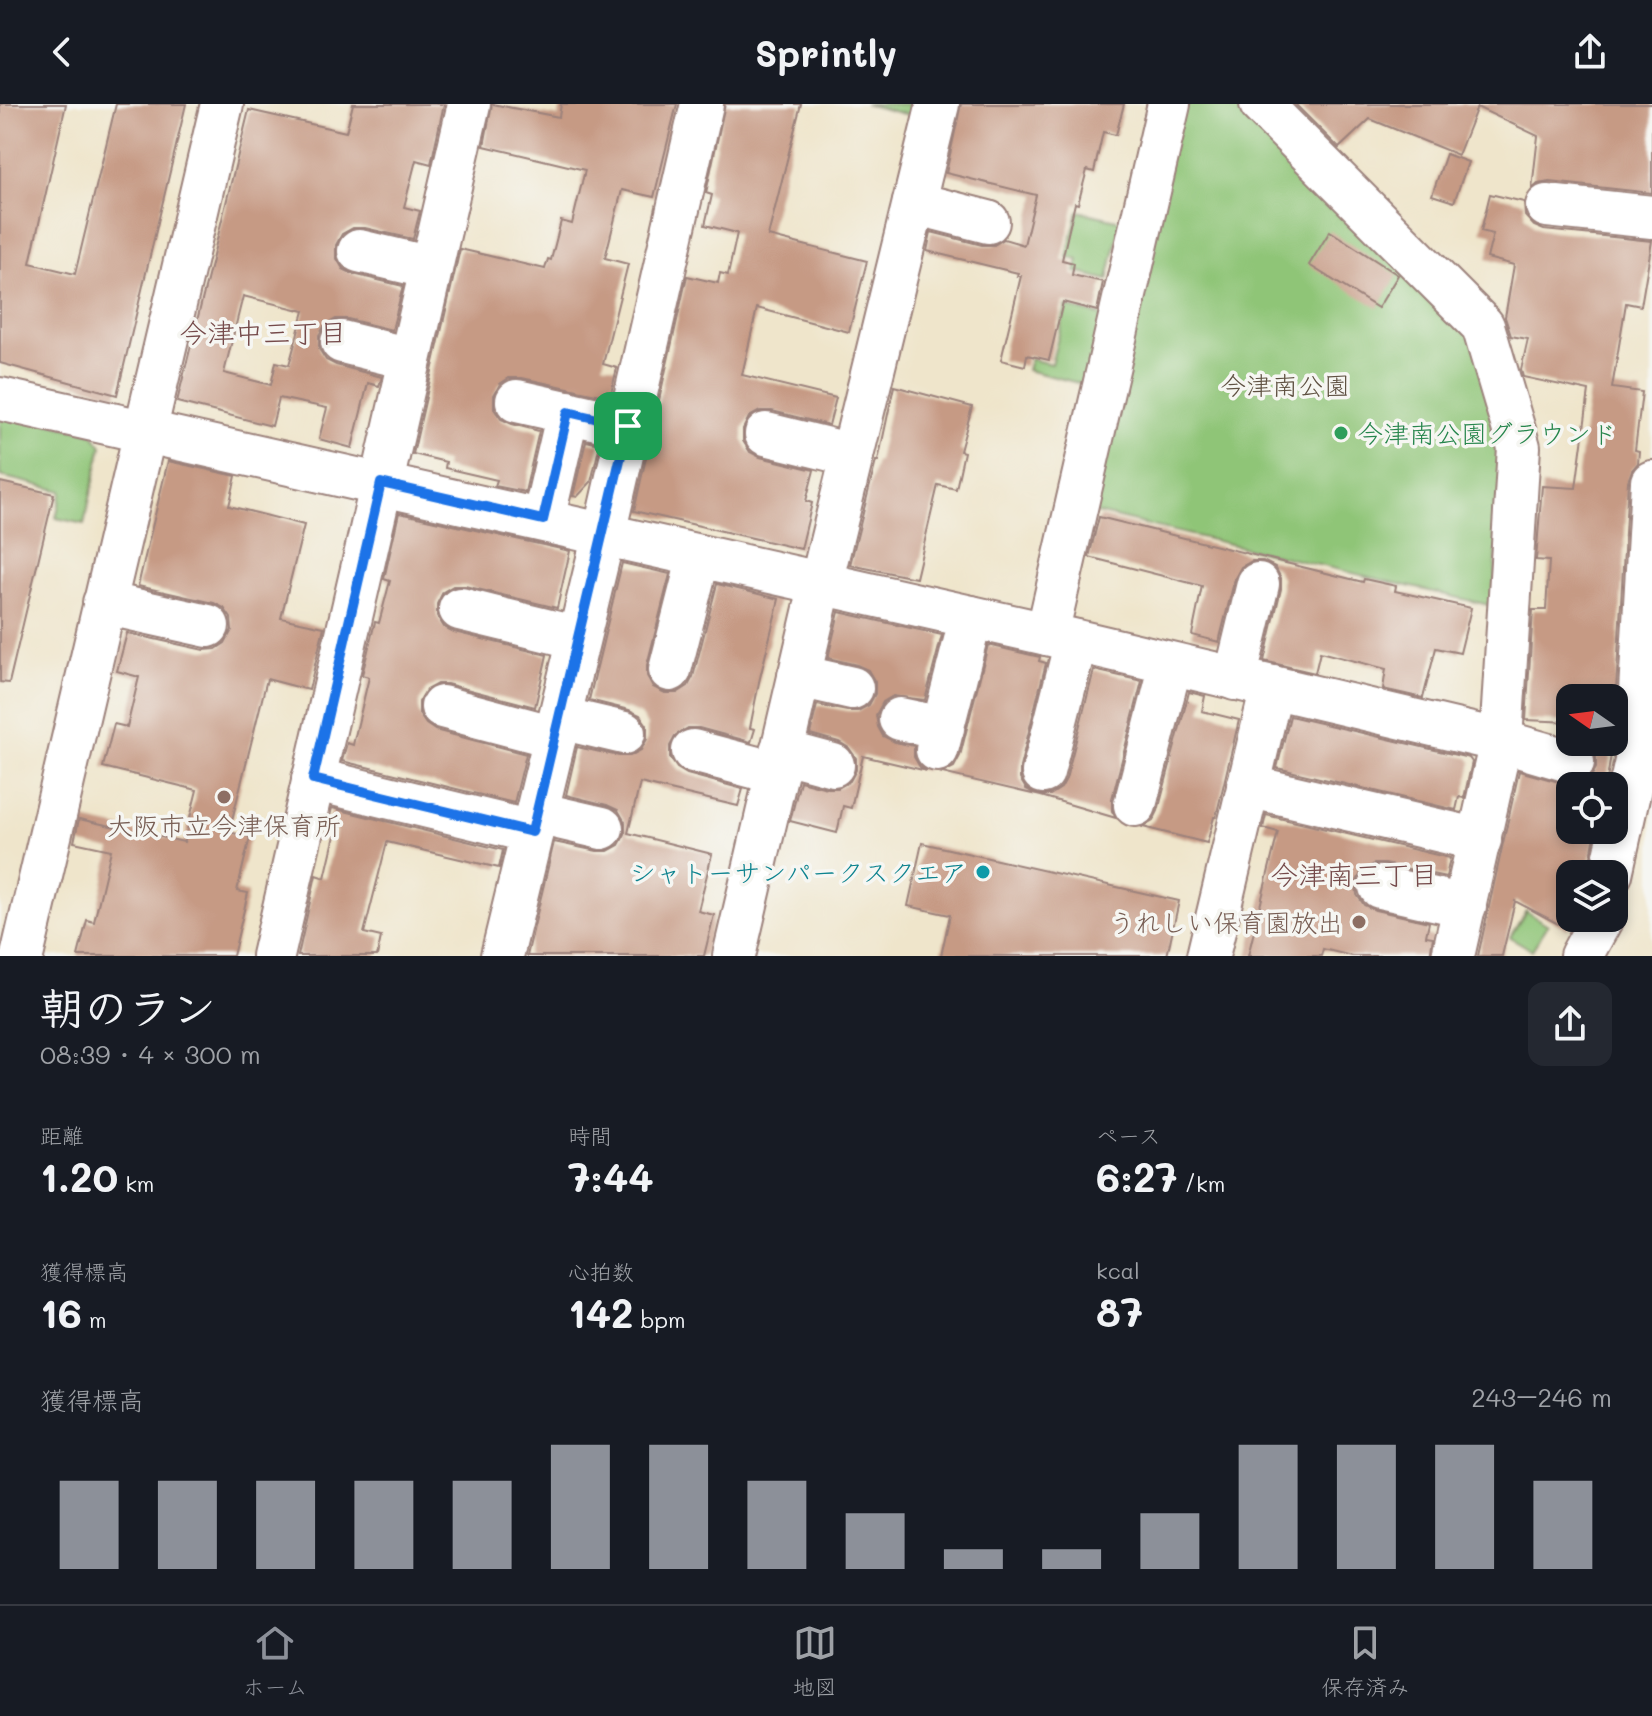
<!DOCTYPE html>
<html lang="ja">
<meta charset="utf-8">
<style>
body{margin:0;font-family:Mali,"Klee One",sans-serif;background:#242831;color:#f1f3f6;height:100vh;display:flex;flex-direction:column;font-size:30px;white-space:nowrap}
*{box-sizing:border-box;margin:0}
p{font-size:26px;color:#9ea1a6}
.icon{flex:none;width:44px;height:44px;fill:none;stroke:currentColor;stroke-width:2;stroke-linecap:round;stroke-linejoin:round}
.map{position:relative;height:852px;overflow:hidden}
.drawer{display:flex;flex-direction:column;background:#171b24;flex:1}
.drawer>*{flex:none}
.needle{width:52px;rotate:284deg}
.controls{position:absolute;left:1556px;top:580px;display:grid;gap:16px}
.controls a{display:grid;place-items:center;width:72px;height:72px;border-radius:16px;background:#171b24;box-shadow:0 4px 12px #0003;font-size:40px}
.pin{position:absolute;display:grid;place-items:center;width:68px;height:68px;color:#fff;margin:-34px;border-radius:16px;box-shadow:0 4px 12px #0006}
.round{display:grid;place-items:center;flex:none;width:84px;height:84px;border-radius:16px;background:#242831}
.overview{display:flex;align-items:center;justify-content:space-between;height:136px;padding:0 40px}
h1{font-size:44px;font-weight:700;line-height:60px}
.figures{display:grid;grid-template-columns:repeat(3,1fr);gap:12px;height:136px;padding:8px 40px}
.figures div{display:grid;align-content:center}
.figures b{font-size:40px;font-weight:700}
.figures small{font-size:22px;font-weight:400}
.figures p{font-size:22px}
.chart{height:224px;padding:16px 40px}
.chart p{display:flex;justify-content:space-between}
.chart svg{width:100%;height:144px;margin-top:8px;stroke:#8c9099;stroke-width:6}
header{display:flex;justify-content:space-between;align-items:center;height:104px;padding:0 40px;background:#171b24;font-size:36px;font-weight:700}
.dock{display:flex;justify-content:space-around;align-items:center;height:112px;border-top:2px solid #363941;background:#171b24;font-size:22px;color:#9ea1a6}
.dock a{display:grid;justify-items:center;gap:4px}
.dock .on{color:#8c9099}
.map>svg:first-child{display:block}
.green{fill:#8fc577;stroke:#6c7251;stroke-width:2}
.building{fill:#c69a84;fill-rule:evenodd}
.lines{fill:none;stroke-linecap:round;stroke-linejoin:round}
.minor-casing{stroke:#9c827b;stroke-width:46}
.minor{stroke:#fff;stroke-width:42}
.route-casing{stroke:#fff;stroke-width:16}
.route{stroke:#1a73e8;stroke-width:10}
.leisure-dot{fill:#2e9e5b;stroke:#f6f6f2;stroke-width:3}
.education-dot{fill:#8d6e63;stroke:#f6f6f2;stroke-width:3}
.culture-dot{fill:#0f9aa8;stroke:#f6f6f2;stroke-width:3}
.labels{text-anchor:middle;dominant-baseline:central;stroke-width:7;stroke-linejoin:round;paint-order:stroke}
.park-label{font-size:26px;fill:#5f5142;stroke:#f6f6f2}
.leisure-label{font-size:26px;fill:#27864d;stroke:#f6f6f2;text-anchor:start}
.education-label{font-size:26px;fill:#785e54;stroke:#f6f6f2}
.culture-label{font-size:26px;fill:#0d838f;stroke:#f6f6f2;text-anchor:end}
.neighbourhood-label{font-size:28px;fill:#754a4a;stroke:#f6f6f2}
</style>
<header><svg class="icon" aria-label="back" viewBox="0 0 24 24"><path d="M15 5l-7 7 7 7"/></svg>Sprintly<svg class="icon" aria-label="share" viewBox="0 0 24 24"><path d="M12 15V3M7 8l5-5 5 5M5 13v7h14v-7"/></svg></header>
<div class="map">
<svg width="1652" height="852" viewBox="0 0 1652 852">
<rect width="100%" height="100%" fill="#f6f6f2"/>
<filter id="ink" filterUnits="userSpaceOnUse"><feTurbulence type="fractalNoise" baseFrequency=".0125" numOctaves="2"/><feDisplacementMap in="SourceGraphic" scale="16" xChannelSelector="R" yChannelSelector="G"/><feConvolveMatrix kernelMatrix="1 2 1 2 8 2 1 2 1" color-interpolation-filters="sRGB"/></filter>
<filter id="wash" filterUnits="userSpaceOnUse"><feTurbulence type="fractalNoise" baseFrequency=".006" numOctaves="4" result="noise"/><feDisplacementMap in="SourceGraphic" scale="32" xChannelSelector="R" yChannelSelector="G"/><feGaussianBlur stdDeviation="1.8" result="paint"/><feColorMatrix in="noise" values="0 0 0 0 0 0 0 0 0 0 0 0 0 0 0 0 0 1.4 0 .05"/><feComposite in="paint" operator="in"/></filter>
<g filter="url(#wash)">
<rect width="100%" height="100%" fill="#efe5cb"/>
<!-- green -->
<g class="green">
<polygon points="865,0 911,0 908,11"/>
<polygon points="1181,0 1238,0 1472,231 1504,340 1493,502 1084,406"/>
<polygon points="1078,107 1121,117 1108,176 1076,168 1079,156 1067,153"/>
<polygon points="1066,203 1103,212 1086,281 1027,266 1030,255 1051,260"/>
<polygon points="0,308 92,329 102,342 84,420 56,414 62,387 0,372"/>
<polygon points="1526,807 1548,821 1532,846 1510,833"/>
</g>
<g id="blocks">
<!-- building -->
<g class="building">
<polygon points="0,0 66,0 30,159 75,170 116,0 186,0 117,291 0,259"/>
<path d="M353 0H444L431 60 416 56 404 103 420 107 413 135 365 124H353L342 130 336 141V153L343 165 353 170 403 182 392 226 348 215H336L325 221 319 231V245L326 256 336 261 382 273 379 282 368 279 352 344 319 335 327 304 279 294 272 322 177 298 249 6 346 28ZM243 192 304 207 289 261 276 258 271 281 224 269Z"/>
<polygon points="492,0 559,13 561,0 677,0 654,93 622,86 605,154 628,160 603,260 617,264 610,293 522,274 509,274 500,280 494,291 494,305 501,315 512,320 539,327 525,388 495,382 497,376 445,364 446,358 413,350 460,145 545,165 548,155 551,156 561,117 572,120 585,66 484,42"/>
<polygon points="725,0 801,0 768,132 867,157 849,228 757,204 742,271 836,294 829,321 772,307 760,307 749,313 743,325 743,337 750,348 760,353 814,366 806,397 812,399 801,445 634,407 687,172 718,179 720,169 728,171 737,129 705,121 712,91 706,89"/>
<polygon points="961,0 1124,0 1116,31 1103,28 1094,68 1087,66 1078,100 1075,99 1062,156 1074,159 1072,171 1103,178 1097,207 1063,198 1049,256 1027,251 1025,262 1001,256 1021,172 1017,172 1018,169 927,147 931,128 982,141 994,141 1004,135 1024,141 1036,91 946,69"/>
<polygon points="1295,0 1652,0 1652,89 1550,78 1538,80 1532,85 1538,32 1477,3 1458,51 1370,15 1339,44"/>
<polygon points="1446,50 1468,58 1454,98 1432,91"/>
<polygon points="1490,90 1524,98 1525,112 1534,122 1544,126 1652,137 1641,202 1626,199 1612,284 1642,288 1635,346 1639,347 1638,359 1632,366 1628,377 1614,621 1614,594 1570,594 1570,618 1526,616 1533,506 1546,506 1549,457 1536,456 1542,382 1576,384 1589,287 1523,273 1521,266 1528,235 1511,232 1505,213 1514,161 1487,154 1493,130 1481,127"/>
<polygon points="1330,127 1398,171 1378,204 1309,161"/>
<polygon points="894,282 972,303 960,347 964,348 956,385 938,381 916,474 850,461 876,357 878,357"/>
<polygon points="586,337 600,340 591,378 577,393 573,392"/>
<polygon points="168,357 236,372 229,402 304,421 281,514 324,523 309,586 267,575 229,728 250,733 237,787 248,789 233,852 78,852 87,816 94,818 111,746 74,738 79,715 184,738 197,686 103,663 114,620 127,623 139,573 117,567 127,529 204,546 216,545 225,539 232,526 231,514 224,504 214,499 138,482"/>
<polygon points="0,378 54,390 9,579 0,578"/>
<polygon points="399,409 570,447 557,504 465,482 453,482 443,488 437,500 437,512 444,523 454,528 547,551 535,603 447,580 437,580 426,586 419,598 419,610 426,620 435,626 526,650 514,699 342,657 347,639 353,641 369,573 362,571 375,518 379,519 390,477 384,475"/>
<polygon points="1099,413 1363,478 1364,475 1396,482 1395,487 1471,504 1460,549 1436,544 1423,594 1383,585 1386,565 1320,548 1315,569 1264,557 1281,485 1281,474 1275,463 1263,457 1252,457 1241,463 1235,474 1219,538 1192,531 1202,482 1089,453"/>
<polygon points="622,459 670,470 647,561 647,572 653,583 665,589 677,589 688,582 693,573 717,480 779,495 759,578 750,624 755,625 751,638 699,624 688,624 676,631 670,642 670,654 677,664 687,670 743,685 738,702 640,679 628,729 712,750 698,807 714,811 704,852 527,852 554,738 597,747 608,747 619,741 625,730 625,718 618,706 607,701 566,691 577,643 619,652 630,652 641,646 647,635 647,621 640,611 629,606 589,596"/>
<polygon points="839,508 942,531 925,596 893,592 883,598 876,611 878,623 883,632 895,638 914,642 914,653 920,663 927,667 863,652 851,704 843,702 837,729 790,717 800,677 827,684 838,684 850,677 856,666 856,654 849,644 839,638 810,630 817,601 847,607 858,607 869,601 875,590 875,578 868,566 857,561 828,554"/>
<polygon points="988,541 1040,553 1039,557 1046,559 1020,663 1020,675 1026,685 1038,691 1050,691 1061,684 1066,675 1094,566 1142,577 1112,695 1112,707 1116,714 1041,692 942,669 954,663 960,652"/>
<polygon points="1189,588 1205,592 1202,607 1239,616 1216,713 1214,713 1207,739 1143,723 1153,717 1158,707"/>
<polygon points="1290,612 1469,654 1472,658 1464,694 1459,693 1456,706 1277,664"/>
<polygon points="1585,638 1613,638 1606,682 1584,679 1590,675 1596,664 1596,652"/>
<polygon points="1519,667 1570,681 1570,726 1596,726 1588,768 1570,770 1568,825 1515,797 1502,852 1478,852"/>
<polygon points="332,704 503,746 499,764 387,738 364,829 381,833 377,852 298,852 316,771 325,774 336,727 327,724"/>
<polygon points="1266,711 1450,754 1446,773 1385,760 1374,760 1362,767 1356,779 1357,791 1364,801 1375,806 1429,818 1426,832 1433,833 1430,852 1352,852 1323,845 1321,852 1248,852 1278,728 1263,724"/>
<polygon points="922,739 1179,797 1167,852 941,852 950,811 908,802"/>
</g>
</g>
</g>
<g filter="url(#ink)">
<use href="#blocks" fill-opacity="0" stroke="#9c827b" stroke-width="2"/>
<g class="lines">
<!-- minor casing -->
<g class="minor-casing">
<g id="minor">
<polyline points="1261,0 1483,222 1519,343 1501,637 1453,852"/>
<polyline points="914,99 988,118"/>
<polyline points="1547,102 1652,113"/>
<polyline points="359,147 431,164"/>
<polyline points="342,238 410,255"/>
<polyline points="0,295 1047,530 1501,637 1573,658"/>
<polyline points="517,297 628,322"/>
<polyline points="766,330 852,351"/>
<polyline points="543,416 568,308"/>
<polyline points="104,499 208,522"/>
<polyline points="460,505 578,534"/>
<polyline points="1047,530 1169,0"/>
<polyline points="670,566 699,452"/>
<polyline points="799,572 852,584"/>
<polyline points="1235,575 1258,480"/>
<polyline points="442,603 555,633"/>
<polyline points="560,614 624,629"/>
<polyline points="900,615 943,624"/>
<polyline points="937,646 971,513"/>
<polyline points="693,647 776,669"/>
<polyline points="781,647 833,661"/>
<polyline points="1043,668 1076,537"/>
<polyline points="313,675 532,728"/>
<polyline points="1248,682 1480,736"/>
<polyline points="1135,701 1171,560"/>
<polyline points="537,709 602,724"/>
<polyline points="1611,770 1636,657 1652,378"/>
<polyline points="1380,783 1465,802"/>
<polyline points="22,852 222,0"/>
<polyline points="273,852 469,0"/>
<polyline points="502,852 604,430 702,0"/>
<polyline points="734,852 821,479 938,0"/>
<polyline points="1208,852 1272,583"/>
<polyline points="1581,852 1602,814"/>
</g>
</g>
<!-- minor -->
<use href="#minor" class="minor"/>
</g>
</g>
<g class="lines" filter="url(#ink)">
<!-- route casing -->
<g class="route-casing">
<polygon id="route" points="568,308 628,322 532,728 313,675 381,379 543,416"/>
</g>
<!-- route -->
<use href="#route" class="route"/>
</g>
<!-- markers -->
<circle class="leisure-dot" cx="1341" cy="329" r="8"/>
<g class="education-dot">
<circle cx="224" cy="693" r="8"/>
<circle cx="1359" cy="818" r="8"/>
</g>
<circle class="culture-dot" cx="983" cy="768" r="8"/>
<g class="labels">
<!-- park labels -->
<g class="park-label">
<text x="1285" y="281">今津南公園</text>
</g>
<!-- leisure labels -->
<g class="leisure-label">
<text x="1357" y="329">今津南公園グラウンド</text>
</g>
<!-- education labels -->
<g class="education-label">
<text x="224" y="721">大阪市立今津保育所</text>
<text x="1343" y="818" text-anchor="end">うれしい保育園放出</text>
</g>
<!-- culture labels -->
<g class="culture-label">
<text x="967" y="768">シャトーサンパークスクエア</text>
</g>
<!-- neighbourhood labels -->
<g class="neighbourhood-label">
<text x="263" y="228">今津中三丁目</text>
<text x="1354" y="770">今津南三丁目</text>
</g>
</g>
</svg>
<div class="controls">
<a><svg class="needle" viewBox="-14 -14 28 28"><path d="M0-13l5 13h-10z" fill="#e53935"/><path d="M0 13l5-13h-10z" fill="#9ea1a6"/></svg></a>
<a><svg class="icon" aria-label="locate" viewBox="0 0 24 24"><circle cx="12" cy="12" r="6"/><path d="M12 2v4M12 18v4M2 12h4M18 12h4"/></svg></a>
<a><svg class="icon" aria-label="layers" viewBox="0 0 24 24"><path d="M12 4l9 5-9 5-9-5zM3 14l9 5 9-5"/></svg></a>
</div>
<div class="pin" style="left:628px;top:322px;background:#1e9e55"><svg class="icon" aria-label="arrive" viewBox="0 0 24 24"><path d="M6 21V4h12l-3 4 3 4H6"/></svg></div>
</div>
<section class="drawer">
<div class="overview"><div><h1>朝のラン</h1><p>08:39 · 4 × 300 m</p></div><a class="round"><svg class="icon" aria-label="share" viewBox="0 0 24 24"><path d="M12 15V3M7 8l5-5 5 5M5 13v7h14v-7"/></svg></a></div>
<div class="figures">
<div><p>距離</p><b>1.20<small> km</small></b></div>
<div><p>時間</p><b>7:44</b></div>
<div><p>ペース</p><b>6:27<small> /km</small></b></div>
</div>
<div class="figures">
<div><p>獲得標高</p><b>16<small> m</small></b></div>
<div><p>心拍数</p><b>142<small> bpm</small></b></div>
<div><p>kcal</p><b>87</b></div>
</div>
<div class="chart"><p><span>獲得標高</span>243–246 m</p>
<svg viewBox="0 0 160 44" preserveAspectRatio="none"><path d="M5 44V17M15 44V17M25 44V17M35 44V17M45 44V17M55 44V6M65 44V6M75 44V17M85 44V27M95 44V38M105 44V38M115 44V27M125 44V6M135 44V6M145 44V6M155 44V17"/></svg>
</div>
</section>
<nav class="dock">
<a class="on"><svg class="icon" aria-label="home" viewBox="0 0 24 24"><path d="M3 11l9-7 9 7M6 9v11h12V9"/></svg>ホーム</a>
<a><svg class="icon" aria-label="map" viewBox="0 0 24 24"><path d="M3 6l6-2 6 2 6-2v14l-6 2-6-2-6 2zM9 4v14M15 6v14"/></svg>地図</a>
<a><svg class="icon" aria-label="saved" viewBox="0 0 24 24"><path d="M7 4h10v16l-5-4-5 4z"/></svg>保存済み</a>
</nav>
